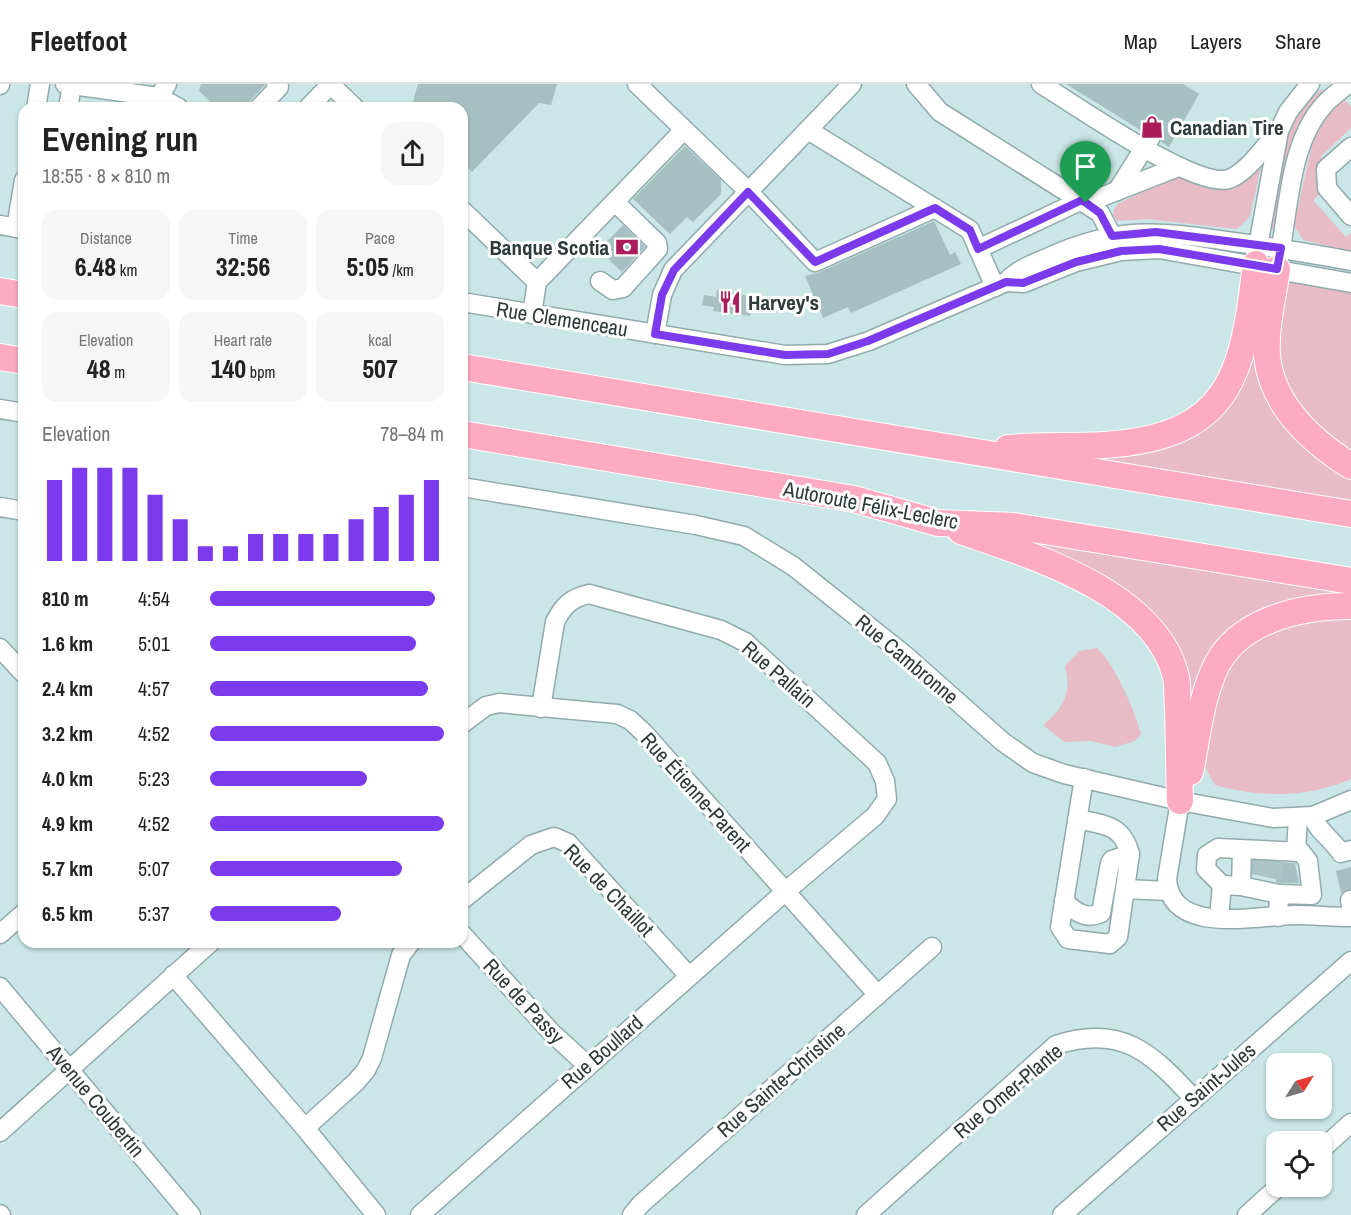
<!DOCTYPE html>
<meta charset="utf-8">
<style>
body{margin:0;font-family:"Archivo Narrow",sans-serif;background:#f6f6f6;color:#222;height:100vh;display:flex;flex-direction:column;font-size:22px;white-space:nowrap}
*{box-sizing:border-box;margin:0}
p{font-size:20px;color:#767676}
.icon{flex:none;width:33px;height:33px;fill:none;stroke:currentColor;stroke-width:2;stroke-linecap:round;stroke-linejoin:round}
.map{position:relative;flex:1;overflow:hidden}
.sheet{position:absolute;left:18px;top:18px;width:450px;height:846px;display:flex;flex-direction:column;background:#fff;border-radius:18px;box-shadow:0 2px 4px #0004}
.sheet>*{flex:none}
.needle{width:39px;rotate:53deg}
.buttons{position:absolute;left:1266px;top:969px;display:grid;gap:12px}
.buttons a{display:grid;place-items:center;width:66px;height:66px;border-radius:12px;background:#fff;box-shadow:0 2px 4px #0004;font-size:30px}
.pin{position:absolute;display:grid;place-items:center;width:51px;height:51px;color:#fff;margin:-62px -26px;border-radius:50% 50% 50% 0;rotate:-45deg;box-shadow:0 0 6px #0007}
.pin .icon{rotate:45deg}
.round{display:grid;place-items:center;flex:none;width:63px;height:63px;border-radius:18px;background:#f6f6f6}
.head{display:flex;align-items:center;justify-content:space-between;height:102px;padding:0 24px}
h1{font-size:33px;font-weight:700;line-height:45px}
.stats{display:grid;grid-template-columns:repeat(3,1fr);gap:9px;height:102px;padding:6px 24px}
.stats div{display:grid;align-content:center;border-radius:15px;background:#f6f6f6;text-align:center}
.stats b{font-size:26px;font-weight:700}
.stats small{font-size:16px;font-weight:400}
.stats p{font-size:16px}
.chart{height:168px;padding:12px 24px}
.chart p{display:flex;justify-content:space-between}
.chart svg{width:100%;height:108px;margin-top:6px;stroke:#7c3aed;stroke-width:6}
ul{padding:0 24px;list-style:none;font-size:20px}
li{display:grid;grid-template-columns:96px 72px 1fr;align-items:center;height:45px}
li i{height:15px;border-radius:8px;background:#7c3aed}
header{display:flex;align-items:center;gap:36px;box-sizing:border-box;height:84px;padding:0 30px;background:#fff;border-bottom:2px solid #e0e0e0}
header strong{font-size:28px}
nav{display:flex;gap:33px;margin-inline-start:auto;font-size:21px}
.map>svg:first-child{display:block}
.green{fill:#e7bcc7}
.building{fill:#a6c0c1}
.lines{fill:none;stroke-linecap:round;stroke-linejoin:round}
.minor-tunnel{stroke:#abc4c4;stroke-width:18;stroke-dasharray:18 9;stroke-linecap:butt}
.minor-casing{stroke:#91abac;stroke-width:21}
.highway-casing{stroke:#fff;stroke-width:28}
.minor{stroke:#fff;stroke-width:18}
.highway{stroke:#fcabc2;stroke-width:26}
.route-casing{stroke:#fff;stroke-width:12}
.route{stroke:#7c3aed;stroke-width:8}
.labels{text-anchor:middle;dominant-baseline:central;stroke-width:6;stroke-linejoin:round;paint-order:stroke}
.poi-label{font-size:21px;font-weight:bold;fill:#2f3a3a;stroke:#fff;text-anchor:start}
.street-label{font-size:21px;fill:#2f3a3a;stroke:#fff}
</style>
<header>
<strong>Fleetfoot</strong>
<nav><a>Map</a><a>Layers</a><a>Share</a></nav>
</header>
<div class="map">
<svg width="1351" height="1131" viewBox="0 0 1351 1131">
<rect width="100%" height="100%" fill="#cae6e6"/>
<!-- green -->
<g class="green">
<polygon points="1322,5 1325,8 1292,59 1273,146 1270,145 1284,60 1289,45 1305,20"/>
<path d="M1344 15 1351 23V44L1321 72 1327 80C1320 87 1317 100 1320 110L1313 116 1346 153 1351 149V167L1303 156 1294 141 1313 57 1327 33Z"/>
<polygon points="1264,69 1250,132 1242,141 1236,145 1146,135 1117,137 1113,130 1114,125 1119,119 1177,92 1211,100"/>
<polygon points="1295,197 1351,209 1351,372 1339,366 1283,304 1277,244 1283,207 1288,200"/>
<polygon points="1258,218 1261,280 1351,389 1351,417 1073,371 1205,339"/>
<polygon points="1000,451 1351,509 1250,538 1194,642 1168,555"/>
<path d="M1351 531V695C1308 714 1260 714 1215 701L1204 681 1216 612 1227 584 1242 564 1291 538Z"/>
<path d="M1097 564C1116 582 1134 625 1141 650L1135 657 1115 663 1091 657 1064 658 1043 641C1064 624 1072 608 1065 582L1079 567Z"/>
</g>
<!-- building -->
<g class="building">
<polygon points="201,0 265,0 265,1 250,17 248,24 217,24 199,7"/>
<polygon points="418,0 557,0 551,21 539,19 472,88 462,78 462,24 411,24"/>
<polygon points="1066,0 1183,0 1199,10 1169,63 1161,58 1161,48 1156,43 1146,43 1142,47"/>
<polygon points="685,62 721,96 721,110 693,138 687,133 670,150 633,115"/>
<polygon points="934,137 950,171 955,168 961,180 851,229 848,223 823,234 805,192 820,188"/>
<polygon points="623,141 645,163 622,188 599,166"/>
<polygon points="717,205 752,213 750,232 713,227 714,223 702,221 704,211 716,213"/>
<polygon points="1253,777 1295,779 1299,799 1280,799 1276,798 1276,795 1253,790"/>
<polygon points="1351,783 1351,805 1341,809 1336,787"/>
</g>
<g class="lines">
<!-- minor-tunnel -->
<g class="minor-tunnel">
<polyline points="1259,791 1261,773"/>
<polyline points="1272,794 1276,775"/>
</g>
<!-- minor casing -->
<g class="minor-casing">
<g id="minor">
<polyline points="65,0 159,13 167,0"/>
<polyline points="330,0 355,24"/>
<polyline points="637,0 749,108 815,178 935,124"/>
<polyline points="916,0 940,28 1100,129 1112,152"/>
<path d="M1041 0C1074 20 1196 106 1229 95 1248 88 1265 61 1279 47"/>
<polyline points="0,1 0,0"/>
<polyline points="159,13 179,24"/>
<polyline points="36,24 40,0"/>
<polyline points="68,24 72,1"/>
<polyline points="259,24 279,3 276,0"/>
<polyline points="308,24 331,0"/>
<polyline points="808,46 970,146 995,203"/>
<polyline points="1351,63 1326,85 1327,104 1351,132"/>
<polyline points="1117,107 1151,53"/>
<polyline points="1086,119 1178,83"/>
<polyline points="462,126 537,198"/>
<polyline points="0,141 24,145"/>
<polyline points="16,144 24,96"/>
<polyline points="978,165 1082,116"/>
<polyline points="1256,173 1279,47 1288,28 1310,0"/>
<path d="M1279 174C1289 125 1289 61 1323 22 1329 14 1340 7 1348 0"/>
<polyline points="600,197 613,206 623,204 658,165 657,159 615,118"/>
<polyline points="1006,198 1024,199 1076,178 1121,167 1159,165 1351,199"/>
<path d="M462 218 785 271 828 270 869 257 1006 198C1018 185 1033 180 1049 173 1129 137 1174 150 1256 161 1288 166 1319 171 1351 177"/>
<polyline points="532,230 537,198 684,46"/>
<polyline points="655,250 662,211 673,186 852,0"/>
<polyline points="0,325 24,329"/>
<polyline points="462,403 696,441 744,452 793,482 906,572 1003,658 1033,679 1064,690 1180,717 1273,734 1313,732 1351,716"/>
<polyline points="0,423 24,427"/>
<polyline points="0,564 24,590"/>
<polyline points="462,640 486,622 499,619 617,630 630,636 643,648 878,911"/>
<path d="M1180 717 1167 795C1171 853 1258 831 1295 831 1313 831 1332 833 1351 833"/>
<path d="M1313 732C1316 746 1333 756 1341 769L1351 766"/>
<path d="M1077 735C1104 741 1122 740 1130 770L1118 853 1110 860 1068 855 1060 843 1084 694"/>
<polyline points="1296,768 1298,733"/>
<polyline points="1222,801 1241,802 1279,810"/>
<polyline points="1241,802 1242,767"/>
<polyline points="1125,805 1168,807"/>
<polyline points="462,816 531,761 554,753 568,759 689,892"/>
<polyline points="1350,816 1351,822"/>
<path d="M1064 817C1075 828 1086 836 1101 829L1110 779 1112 776 1130 770"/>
<polyline points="1219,834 1222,801 1206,785 1207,771 1218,764 1301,768 1308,777 1312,811 1279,810 1278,833"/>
<polyline points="0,850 24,829"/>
<polyline points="462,850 552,949 587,981"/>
<polyline points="173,891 305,1044 376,1131"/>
<polyline points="0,903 191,1131"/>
<polyline points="305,1044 356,998 366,986 372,974 401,871 411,858"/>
<polyline points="0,1048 211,858"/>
<polyline points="1322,1065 1351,1039"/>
<polyline points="0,1130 1,1131"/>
<path d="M420 1131 786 807 875 732 887 715 885 697 877 679 745 558 721 546 589 510C571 514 563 522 555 538L541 624"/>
<polyline points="632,1131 641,1120 932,863"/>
<path d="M866 1131 1056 961C1121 940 1151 968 1193 1014"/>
<polyline points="1062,1131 1351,877"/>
<polyline points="1247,1131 1279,1102"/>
</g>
</g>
<!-- highway casing -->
<g class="highway-casing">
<g id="highway">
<path d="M1277 185C1273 213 1265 244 1267 272 1272 321 1311 357 1351 382"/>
<polyline points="0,207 24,211"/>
<polyline points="0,273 24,277"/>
<polyline points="462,283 1351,430"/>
<polyline points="462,350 854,415 938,439 1014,442 1351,497"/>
<path d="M1008 364C1040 361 1072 363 1104 361 1231 353 1243 291 1256 180"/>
<path d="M961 447C1032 472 1156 508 1176 593 1178 603 1177 615 1178 625 1179 656 1179 686 1180 717"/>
<path d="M1190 688C1197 656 1200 619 1213 589 1234 536 1300 522 1351 522"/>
</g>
</g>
<!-- minor -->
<use href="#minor" class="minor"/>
<!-- highway -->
<use href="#highway" class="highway"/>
</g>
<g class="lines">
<!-- route casing -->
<g class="route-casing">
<polygon id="route" points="748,108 815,178 935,124 970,146 978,165 1082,116 1100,129 1112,152 1156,148 1281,164 1277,185 1159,165 1121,167 1076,178 1023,199 1006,198 868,257 828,270 785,271 655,250 662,211 674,186"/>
</g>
<!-- route -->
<use href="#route" class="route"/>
</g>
<!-- icons -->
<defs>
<g id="shop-bare" transform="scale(1.8)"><path d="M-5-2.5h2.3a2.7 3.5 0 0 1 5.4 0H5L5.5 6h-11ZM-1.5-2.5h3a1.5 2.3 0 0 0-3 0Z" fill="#aa1c5a" stroke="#fff" stroke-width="2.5" paint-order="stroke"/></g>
<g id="bank-bare" transform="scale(1.8)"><path d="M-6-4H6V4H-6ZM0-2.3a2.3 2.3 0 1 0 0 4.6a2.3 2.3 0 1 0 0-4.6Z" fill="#aa1c5a" stroke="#fff" stroke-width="2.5" paint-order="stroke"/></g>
<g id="restaurant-bare" transform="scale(1.8)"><path d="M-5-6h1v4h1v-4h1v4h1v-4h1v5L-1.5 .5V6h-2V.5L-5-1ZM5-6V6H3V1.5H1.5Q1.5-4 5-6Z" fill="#aa1c5a" stroke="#fff" stroke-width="2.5" paint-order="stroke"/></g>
</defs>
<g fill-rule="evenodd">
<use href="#shop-bare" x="1152" y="43"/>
<use href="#bank-bare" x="627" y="163"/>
<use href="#restaurant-bare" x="730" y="218"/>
</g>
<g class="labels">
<!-- poi labels -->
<g class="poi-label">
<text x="1170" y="43">Canadian Tire</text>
<text x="609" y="163" text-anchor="end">Banque Scotia</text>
<text x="748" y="218">Harvey's</text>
</g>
<!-- street labels -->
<g class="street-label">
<text transform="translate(562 235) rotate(9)">Rue Clemenceau</text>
<text transform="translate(871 421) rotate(11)">Autoroute Félix-Leclerc</text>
<text transform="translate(907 575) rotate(40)">Rue Cambronne</text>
<text transform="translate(779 590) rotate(41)">Rue Pallain</text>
<text transform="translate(696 708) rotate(48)">Rue Étienne-Parent</text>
<text transform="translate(609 806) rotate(46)">Rue de Chaillot</text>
<text transform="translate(524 917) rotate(47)">Rue de Passy</text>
<text transform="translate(602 968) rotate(-41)">Rue Boullard</text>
<text transform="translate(781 996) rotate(-41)">Rue Sainte-Christine</text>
<text transform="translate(1206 1003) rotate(-41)">Rue Saint-Jules</text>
<text transform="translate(1008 1007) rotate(-40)">Rue Omer-Plante</text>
<text transform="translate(96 1017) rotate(50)">Avenue Coubertin</text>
</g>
</g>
</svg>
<div class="buttons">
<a><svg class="needle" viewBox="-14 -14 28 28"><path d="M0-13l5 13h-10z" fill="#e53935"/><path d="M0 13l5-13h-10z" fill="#767676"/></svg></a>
<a><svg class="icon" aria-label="locate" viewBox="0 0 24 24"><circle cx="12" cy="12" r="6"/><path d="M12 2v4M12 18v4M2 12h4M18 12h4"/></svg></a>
</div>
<div class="pin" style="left:1086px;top:119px;background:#1e9e55"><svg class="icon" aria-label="arrive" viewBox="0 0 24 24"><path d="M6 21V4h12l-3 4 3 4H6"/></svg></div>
<section class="sheet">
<div class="head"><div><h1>Evening run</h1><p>18:55 · 8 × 810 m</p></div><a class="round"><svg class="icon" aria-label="share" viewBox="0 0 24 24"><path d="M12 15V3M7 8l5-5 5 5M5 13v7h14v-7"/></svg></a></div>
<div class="stats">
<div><p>Distance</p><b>6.48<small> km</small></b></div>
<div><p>Time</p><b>32:56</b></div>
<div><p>Pace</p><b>5:05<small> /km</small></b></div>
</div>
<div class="stats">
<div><p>Elevation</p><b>48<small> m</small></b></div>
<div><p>Heart rate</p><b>140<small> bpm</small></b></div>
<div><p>kcal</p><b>507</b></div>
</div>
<div class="chart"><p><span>Elevation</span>78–84 m</p>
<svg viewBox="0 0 160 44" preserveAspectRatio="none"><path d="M5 44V11M15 44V6M25 44V6M35 44V6M45 44V17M55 44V27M65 44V38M75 44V38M85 44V33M95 44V33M105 44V33M115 44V33M125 44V27M135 44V22M145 44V17M155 44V11"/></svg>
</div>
<ul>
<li><b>810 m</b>4:54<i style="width:96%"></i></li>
<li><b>1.6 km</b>5:01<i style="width:88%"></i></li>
<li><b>2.4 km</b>4:57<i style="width:93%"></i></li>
<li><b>3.2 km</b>4:52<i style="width:100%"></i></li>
<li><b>4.0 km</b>5:23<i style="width:67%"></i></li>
<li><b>4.9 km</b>4:52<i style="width:100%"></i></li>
<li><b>5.7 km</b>5:07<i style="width:82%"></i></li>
<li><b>6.5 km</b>5:37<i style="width:56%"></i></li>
</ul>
</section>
</div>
